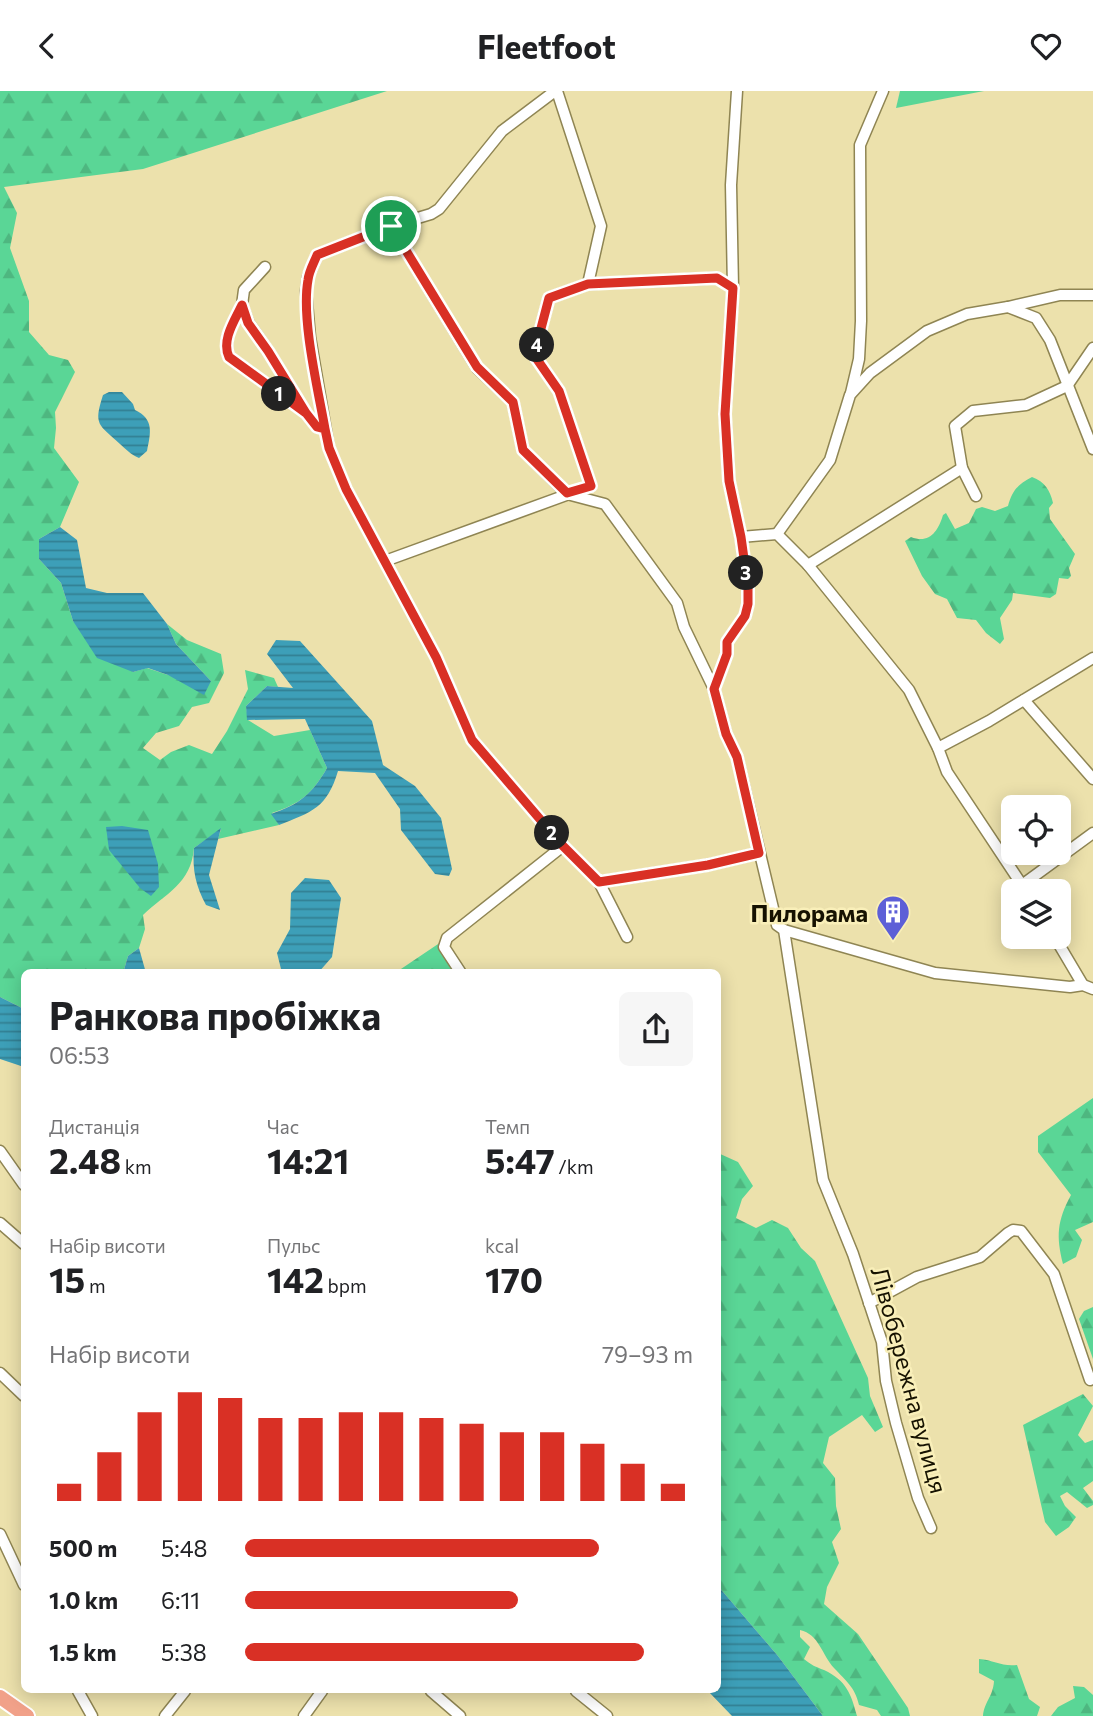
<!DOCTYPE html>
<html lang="uk">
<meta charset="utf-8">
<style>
body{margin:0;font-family:Commissioner,sans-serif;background:#f6f6f6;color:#202124;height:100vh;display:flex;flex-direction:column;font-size:26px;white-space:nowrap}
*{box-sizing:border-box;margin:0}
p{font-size:23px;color:#757577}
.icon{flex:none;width:38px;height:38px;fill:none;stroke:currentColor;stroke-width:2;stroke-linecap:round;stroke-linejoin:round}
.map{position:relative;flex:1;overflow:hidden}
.sheet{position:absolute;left:21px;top:878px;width:700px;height:724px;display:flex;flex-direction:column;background:#fff;border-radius:10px;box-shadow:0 4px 18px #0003}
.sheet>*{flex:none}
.fabs{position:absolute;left:1001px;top:704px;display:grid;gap:14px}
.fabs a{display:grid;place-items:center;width:70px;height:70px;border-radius:10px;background:#fff;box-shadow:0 4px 18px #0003;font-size:35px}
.pin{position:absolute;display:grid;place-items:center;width:60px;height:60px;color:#fff;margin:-30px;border:4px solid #fff;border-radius:50%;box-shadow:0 2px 7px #0007}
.km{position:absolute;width:35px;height:35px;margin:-18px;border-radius:50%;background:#222;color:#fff;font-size:19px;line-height:35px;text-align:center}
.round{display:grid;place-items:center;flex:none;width:74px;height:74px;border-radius:10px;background:#f6f6f6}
.head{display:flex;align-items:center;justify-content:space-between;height:119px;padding:0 28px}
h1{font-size:38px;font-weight:700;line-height:52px}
.metrics{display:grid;grid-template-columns:repeat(3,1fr);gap:10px;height:119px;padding:7px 28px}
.metrics div{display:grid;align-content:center}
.metrics b{font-size:35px;font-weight:700}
.metrics small{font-size:19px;font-weight:400}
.metrics p{font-size:19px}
.chart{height:196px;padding:14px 28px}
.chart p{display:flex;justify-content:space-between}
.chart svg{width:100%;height:126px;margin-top:7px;stroke:#d93025;stroke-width:6}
ul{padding:0 28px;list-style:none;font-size:23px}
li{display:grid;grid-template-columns:112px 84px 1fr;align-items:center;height:52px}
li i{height:18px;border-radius:9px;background:#d93025}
header{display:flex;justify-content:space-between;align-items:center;height:91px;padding:0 28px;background:#fff;font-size:32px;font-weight:700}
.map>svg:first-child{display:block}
.green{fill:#5ad696}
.forest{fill:url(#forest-firs)}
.water{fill:url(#water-rules)}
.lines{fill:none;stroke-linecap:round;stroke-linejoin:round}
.minor-casing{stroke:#8f8553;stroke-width:13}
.highway-casing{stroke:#fff;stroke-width:18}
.minor{stroke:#fff;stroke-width:10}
.highway{stroke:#f1a189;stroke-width:14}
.route-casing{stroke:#fff;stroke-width:14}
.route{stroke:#d93025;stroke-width:9}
.labels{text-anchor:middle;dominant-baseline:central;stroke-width:5;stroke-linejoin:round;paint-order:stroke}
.poi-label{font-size:24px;font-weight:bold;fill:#161201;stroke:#f9efb9;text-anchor:end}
.street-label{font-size:24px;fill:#161201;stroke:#f9efb9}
</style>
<header><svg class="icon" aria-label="back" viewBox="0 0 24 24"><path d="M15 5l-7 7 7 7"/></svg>Fleetfoot<svg class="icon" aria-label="heart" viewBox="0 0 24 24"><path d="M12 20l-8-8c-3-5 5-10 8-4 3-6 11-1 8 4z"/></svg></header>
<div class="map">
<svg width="1093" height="1625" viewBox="0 0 1093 1625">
<defs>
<pattern id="forest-firs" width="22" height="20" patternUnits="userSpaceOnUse" patternTransform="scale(1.75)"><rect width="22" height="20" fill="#5ad696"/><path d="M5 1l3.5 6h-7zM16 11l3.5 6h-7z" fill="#4eb780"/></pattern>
<pattern id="water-rules" width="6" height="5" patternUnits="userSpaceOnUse" patternTransform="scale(1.75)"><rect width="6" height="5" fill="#3d9fb8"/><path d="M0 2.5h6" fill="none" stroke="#328093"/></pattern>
</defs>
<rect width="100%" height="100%" fill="#ece1ac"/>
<!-- green -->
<polygon class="green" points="900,0 984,0 896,17"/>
<!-- forest -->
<g class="forest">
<path d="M0 0H387L143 78 4 96 17 122 10 157 29 210V241L49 264 68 269 75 281 55 321 56 337 54 357 79 391 60 436 39 448V468L61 492 73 530 133 581 147 577 168 584 211 590 176 553 167 533 187 549 221 563 224 582 209 612 192 616 179 635 156 642 143 657 160 669 171 661 189 654 212 663 227 640 248 598 245 579 274 587 278 596 267 595 246 615 248 629 274 645 310 639 327 677C312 703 300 713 272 722L279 734 218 748 221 738 194 757C191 793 166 802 143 824L145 838 139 857 128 865 123 882H24V918L0 906Z"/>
<path d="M1032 386C1045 391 1050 399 1053 412L1049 417 1050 428 1075 463 1069 477 1071 485 1068 488 1059 487 1056 503 1050 507 1013 502 1012 509 1000 527 1004 548 1000 553 986 542 976 529 957 527 947 508 935 503 922 485 905 450 911 446C929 453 938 441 943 424L946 422 955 438 969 432 976 418 982 416 995 420 1008 415C1012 400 1018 393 1032 386Z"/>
<polygon points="447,847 444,856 461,882 395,882"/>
<path d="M1093 1007V1131L1075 1139 1082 1149 1076 1166 1063 1173C1056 1145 1057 1130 1071 1104L1038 1061V1045Z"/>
<path d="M718 1062 738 1071 753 1095 742 1108 736 1127 756 1137 772 1129 788 1137 801 1157 815 1170 868 1287 870 1305 883 1336 875 1341 862 1324 829 1346 823 1372 835 1387 836 1415 841 1438 832 1451 839 1472 827 1496 824 1513 858 1543 908 1617 910 1625H881L877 1619 859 1614C855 1596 846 1590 834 1577 822 1564 819 1543 800 1539V1546L810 1556 804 1568C811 1574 816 1576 824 1579 847 1590 851 1603 857 1625H823L778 1565 718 1495Z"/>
<polygon points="1093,1216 1093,1268 1079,1228 1084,1220"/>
<polygon points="1083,1303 1093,1315 1078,1344 1085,1352 1093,1349 1093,1390 1083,1397 1093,1410 1093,1414 1087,1417 1067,1401 1060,1405 1065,1415 1076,1426 1069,1436 1056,1445 1045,1431 1023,1334"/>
<path d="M979 1568C994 1569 1002 1576 1017 1574L1029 1608 1040 1616 1037 1625H983C984 1611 993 1606 994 1590L979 1582Z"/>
<polygon points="1073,1595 1084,1596 1093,1604 1093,1625 1051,1625 1058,1616 1075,1607"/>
</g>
<!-- water -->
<g class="water">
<path d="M109 301H122L133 313 135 319C154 328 151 341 147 360L139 367C130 363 127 359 120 353 99 333 93 335 103 304Z"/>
<polygon points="60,436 77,449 86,497 107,502 143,502 167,533 176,553 211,590 204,604 168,584 148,577 133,581 97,567 73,530 61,492 39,468 39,448"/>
<path d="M276 549 300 550 372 630 383 674 415 695 441 727 452 778 449 785 435 783 401 739 400 718 375 682 338 680C327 717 312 721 279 734L271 723C300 713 312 703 327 677L305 628 247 629 246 615 267 595 293 597 267 563Z"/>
<polygon points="122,735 148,739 158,773 159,796 151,805 140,797 109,759 106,736"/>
<path d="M221 737 209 784 220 819 206 814C196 796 192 779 194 757Z"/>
<polygon points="305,787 329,789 341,807 332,866 318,882 282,882 277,862 290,838 291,802"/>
<polygon points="139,857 146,882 123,882 128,865"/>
<polygon points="0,906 24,918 24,976 0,968"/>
<polygon points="718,1495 778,1565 823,1625 732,1625 708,1600 718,1600"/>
</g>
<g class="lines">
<!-- minor casing -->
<g class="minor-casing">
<g id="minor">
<polyline points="555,0 502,40 439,118 431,123 391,135 317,164 308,186 306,200 310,246 329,357 346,398 436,566 472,649 563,755 599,791 627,846"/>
<polyline points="557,0 601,135 588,193"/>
<polyline points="391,135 477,277 513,311 523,359 567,403 605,413 677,512 684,536 714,598 726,643 737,666 777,834 784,839 823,1089 853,1163 882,1251 886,1290 896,1332 918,1407 931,1437"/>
<polyline points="265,176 244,199 242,214 248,231 268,260 304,319"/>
<path d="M242 214C235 229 221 249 229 266L306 322 317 336 325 338"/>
<polyline points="1008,216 1060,204 1093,204"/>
<polyline points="851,302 859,268 861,230 860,54 883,0"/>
<polyline points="976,405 962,377 955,335 973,320 1026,314 1067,295 1093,257"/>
<polyline points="777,443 830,369 850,304 870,282 927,240 967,223 1008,216 1036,227 1050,249 1093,358"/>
<polyline points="741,446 777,443 808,474 909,599 938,657 947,681 1026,800"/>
<polyline points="385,470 591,395 559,300 534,264 549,207 588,193 717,187 733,197"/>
<polyline points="808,474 962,377"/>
<polyline points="714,598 727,563 727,551 745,525 748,513 748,496 741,446 729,390 725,323 733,197 731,94 737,0"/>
<polyline points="1024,609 1093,688"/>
<polyline points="938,657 989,630 1093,567"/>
<polyline points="599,791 708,774 759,762"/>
<polyline points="1022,794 1093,742"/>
<polyline points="784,839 935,882 1070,896 1083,894 1093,898"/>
<polyline points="1054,845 1083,894"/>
<polyline points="461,882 444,856 447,847 563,755"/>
<polyline points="0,1060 24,1094"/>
<polyline points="0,1132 24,1153"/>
<polyline points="869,1212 917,1186 980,1166 1008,1142 1013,1139 1021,1140 1054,1183 1090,1289"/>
<polyline points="0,1282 24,1305"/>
<polyline points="0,1443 24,1494"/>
<polyline points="78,1600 92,1625"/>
<polyline points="431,1600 460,1625"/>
<polyline points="576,1600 607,1625"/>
<polyline points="165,1625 185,1600"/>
<polyline points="304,1625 322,1600"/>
</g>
</g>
<!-- highway casing -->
<g class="highway-casing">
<polyline id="highway" points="0,1606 27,1625"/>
</g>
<!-- minor -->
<use href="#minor" class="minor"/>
<!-- highway -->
<use href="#highway" class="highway"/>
</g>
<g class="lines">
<!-- route casing -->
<g class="route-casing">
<path id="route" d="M391 135 317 164C314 172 309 180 308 189 301 228 318 298 325 338L317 336 306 322 268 260 248 232 242 214C235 229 221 249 229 266L306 322 317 336 325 338 329 357 346 398 436 566 472 649 563 755 599 791 708 774 759 762 737 666 726 643 714 598 727 563V551L745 525 748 513V496L741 446 729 390 725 323 733 197 717 187 588 193 549 207 534 264 559 300 591 395 567 402 523 359 513 311 477 276 391 135"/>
</g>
<!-- route -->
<use href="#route" class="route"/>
</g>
<!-- icons -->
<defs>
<g id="building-pin" transform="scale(1.75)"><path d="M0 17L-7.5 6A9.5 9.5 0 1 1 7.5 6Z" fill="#5d5fd7" stroke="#f9efb9"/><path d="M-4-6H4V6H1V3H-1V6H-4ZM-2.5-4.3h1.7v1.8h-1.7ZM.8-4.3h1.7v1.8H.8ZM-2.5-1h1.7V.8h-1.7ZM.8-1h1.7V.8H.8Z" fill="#fff"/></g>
</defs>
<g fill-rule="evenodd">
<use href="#building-pin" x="893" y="821"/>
</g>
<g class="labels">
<!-- poi labels -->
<g class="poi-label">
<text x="868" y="821">Пилорама</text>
</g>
<!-- street labels -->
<g class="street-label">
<text transform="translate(910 1289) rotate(75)">Лівобережна вулиця</text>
</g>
</g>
</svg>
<div class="fabs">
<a><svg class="icon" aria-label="locate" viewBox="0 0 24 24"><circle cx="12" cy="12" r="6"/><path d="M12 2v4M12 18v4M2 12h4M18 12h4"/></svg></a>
<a><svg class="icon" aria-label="layers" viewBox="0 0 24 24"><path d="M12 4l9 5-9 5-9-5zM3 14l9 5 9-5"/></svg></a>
</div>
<div class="pin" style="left:391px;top:135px;background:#1e9e55"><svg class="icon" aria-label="arrive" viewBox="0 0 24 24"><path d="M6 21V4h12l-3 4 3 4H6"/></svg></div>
<b class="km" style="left:279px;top:303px">1</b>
<b class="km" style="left:552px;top:742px">2</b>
<b class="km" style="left:746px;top:482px">3</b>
<b class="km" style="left:537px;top:254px">4</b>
<section class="sheet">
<div class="head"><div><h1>Ранкова пробіжка</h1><p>06:53</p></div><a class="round"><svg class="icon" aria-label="share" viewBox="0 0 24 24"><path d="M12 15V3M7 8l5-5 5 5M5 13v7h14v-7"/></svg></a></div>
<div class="metrics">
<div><p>Дистанція</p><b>2.48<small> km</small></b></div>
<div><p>Час</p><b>14:21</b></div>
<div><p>Темп</p><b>5:47<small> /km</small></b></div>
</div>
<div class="metrics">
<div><p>Набір висоти</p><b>15<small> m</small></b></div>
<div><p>Пульс</p><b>142<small> bpm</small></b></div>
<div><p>kcal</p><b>170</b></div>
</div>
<div class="chart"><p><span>Набір висоти</span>79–93 m</p>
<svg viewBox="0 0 160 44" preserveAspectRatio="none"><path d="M5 44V38M15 44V27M25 44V13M35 44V6M45 44V8M55 44V15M65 44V15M75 44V13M85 44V13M95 44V15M105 44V17M115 44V20M125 44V20M135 44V24M145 44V31M155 44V38"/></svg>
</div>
<ul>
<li><b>500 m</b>5:48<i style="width:79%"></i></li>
<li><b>1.0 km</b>6:11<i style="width:61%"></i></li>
<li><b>1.5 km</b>5:38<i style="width:89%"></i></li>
</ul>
</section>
</div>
